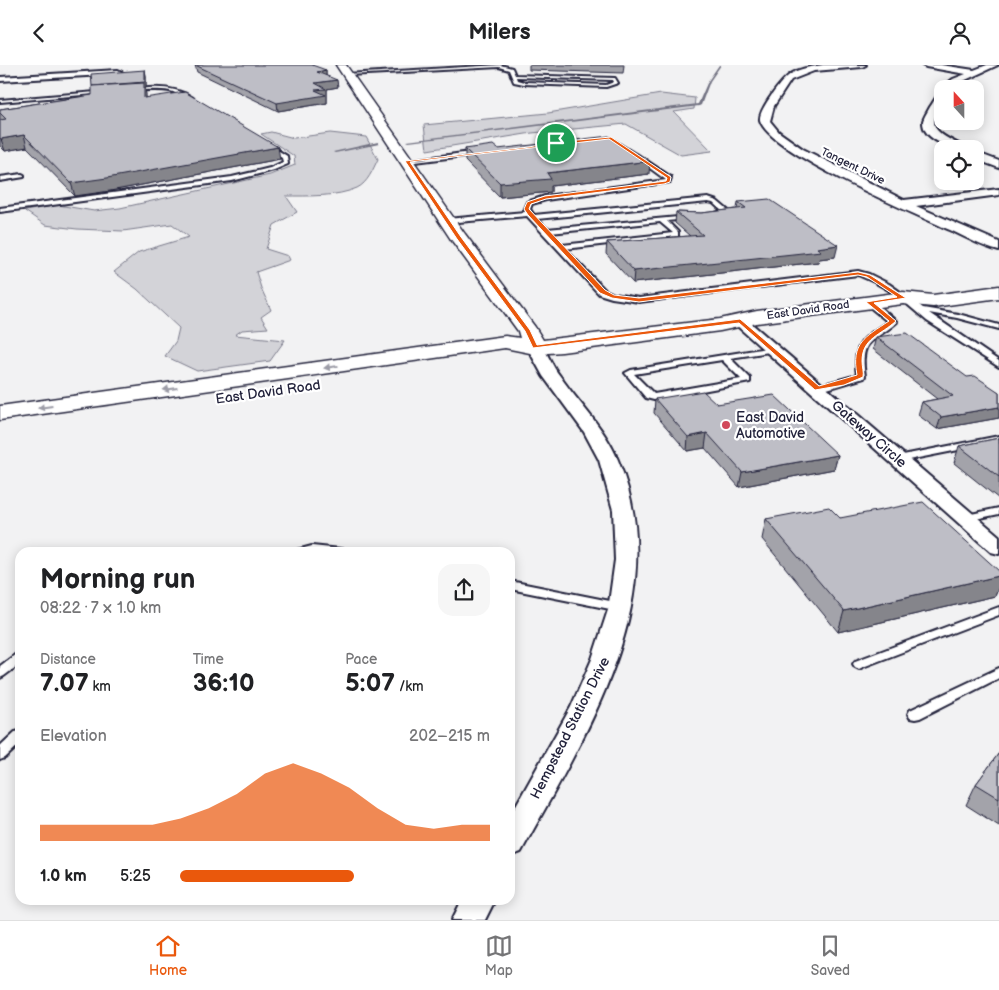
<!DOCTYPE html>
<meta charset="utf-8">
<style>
body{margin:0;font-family:"Balsamiq Sans",sans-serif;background:#f6f6f6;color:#202124;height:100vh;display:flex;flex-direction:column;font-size:19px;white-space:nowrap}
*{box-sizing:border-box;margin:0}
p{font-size:16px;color:#757577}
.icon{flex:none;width:28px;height:28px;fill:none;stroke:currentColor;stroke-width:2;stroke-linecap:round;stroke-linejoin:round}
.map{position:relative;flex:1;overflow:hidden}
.side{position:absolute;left:15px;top:482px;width:500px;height:358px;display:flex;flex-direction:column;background:#fff;border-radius:15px;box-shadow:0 2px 12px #0003}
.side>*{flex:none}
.needle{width:32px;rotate:339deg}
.buttons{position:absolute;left:934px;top:15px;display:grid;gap:10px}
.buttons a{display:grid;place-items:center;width:50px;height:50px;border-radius:10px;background:#fff;box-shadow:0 2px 12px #0003;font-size:25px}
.pin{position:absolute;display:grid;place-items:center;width:42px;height:42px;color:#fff;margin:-21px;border:2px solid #fff;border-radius:50%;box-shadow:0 1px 5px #0007}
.round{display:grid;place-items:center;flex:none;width:52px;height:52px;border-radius:15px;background:#f6f6f6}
.head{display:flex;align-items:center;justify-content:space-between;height:85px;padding:0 25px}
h1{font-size:28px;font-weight:600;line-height:38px}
.metrics{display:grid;grid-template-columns:repeat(3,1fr);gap:8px;height:85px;padding:5px 25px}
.metrics div{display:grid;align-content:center}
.metrics b{font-size:25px;font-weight:600}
.metrics small{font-size:14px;font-weight:400}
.metrics p{font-size:14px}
.chart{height:140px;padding:10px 25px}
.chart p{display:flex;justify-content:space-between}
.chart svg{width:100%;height:90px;margin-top:5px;fill:#ea580c;opacity:.7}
ul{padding:0 25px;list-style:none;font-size:16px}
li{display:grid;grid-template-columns:80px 60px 1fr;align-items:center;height:38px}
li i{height:12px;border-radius:6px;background:#ea580c}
header{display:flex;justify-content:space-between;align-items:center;height:65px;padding:0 25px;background:#fff;font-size:22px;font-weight:600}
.dock{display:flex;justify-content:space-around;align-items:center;height:70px;border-top:1px solid #e0e0e0;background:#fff;font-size:14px;color:#757577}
.dock a{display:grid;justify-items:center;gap:2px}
.dock .selected{color:#ea580c}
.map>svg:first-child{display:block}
.green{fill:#d3d3d8;stroke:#7a7a8a}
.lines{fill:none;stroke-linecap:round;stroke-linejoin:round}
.stream{fill:#727282;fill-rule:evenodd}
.lane-casing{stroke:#22223b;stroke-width:4}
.street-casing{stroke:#22223b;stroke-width:4}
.secondary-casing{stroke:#22223b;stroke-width:3}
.lane{fill:#fff;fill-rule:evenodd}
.street{fill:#fff;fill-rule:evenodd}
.secondary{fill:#fff;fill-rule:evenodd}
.wall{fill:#a3a3aa;stroke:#22223b}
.shaded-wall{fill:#85858b;stroke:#22223b}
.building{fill:#bebec6;stroke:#22223b}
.oneway{fill:#9c9ca7}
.route{fill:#ea580c;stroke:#fff;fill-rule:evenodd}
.poi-dot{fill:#d1495b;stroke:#fff;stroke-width:2}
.labels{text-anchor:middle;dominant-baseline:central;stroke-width:4.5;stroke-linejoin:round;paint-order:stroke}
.far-street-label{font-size:11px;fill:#22223b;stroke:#fff}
.street-label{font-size:14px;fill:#22223b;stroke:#fff}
.poi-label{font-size:14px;fill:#22223b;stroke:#fff;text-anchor:start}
</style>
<header><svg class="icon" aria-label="back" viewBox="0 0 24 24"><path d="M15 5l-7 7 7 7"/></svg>Milers<svg class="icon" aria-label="person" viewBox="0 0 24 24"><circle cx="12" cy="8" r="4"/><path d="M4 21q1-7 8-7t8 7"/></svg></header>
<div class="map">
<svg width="999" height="855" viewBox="0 0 999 855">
<rect width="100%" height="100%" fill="#f2f2f3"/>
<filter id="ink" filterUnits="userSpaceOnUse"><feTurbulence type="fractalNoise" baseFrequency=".02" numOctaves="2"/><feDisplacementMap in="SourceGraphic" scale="10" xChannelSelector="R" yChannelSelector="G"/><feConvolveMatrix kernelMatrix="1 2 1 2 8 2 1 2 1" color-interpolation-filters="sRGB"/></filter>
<g filter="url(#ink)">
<!-- green -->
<g class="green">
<polygon points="661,29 695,33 694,44 674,47 712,86 681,90 626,59 532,68 427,85 424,60 548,48"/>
<path d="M271 67 294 73 330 68 366 72 378 94C373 104 368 118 357 123 337 132 308 131 286 131L297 147 274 160 266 184 288 191 290 195 256 207 261 223 271 245 261 252 268 263 242 265 235 270 285 275 270 296 197 306 165 291 176 276 179 263 137 224 114 207 139 187 189 172 172 159 123 166 77 164 45 160 25 146 58 140 94 146 120 143 270 110 295 100 294 91 261 69Z"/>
</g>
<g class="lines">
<!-- stream -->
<g class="stream">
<polygon points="719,0 721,0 710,16 701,40 699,41 409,77 407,76 698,39 708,16"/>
<polygon points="378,77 379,79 335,88 333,87"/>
</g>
<!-- lane casing -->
<g class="lane-casing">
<g id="lane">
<path d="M500 0 512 3 515 10 615 13 618 18 606 22 524 19 514 17 509 5 499 2 348 10 346 9ZM516 12 613 15 614 17 606 20 524 17 517 15Z"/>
<path d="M149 23C164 22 180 24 193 33 187 35 178 28 170 26 158 24 145 25 133 26L131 25Z"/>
<polygon points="108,26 106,28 0,37 0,35"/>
<polygon points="267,81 271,81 287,91 288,99 274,105 232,116 0,147 0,143 232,112 270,103 283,97 282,93 267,83"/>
<polygon points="478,86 481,88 480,89 407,98 404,96"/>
<path d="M638 90 671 112 670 117 546 135 532 139 530 144 534 150 708 133 717 136 730 147 715 150V148L722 146 713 138 708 137 537 154 547 164 689 151V153L687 154 667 156 678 167V171L565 184 605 225 614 229 639 233 858 206 869 209 889 219 923 243 958 249 999 260V264L957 253 929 248 999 296V302L927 256 894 228 874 217 858 210 639 237 612 233 599 229 527 151 447 158 444 156 447 154 525 147 524 144 527 137 545 131 666 115 636 93 635 92ZM660 157 673 168 562 180 550 168Z"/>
<polygon points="22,109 24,110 24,112 0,116 0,112"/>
<path d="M866 235H872L897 257C874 278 859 272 865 311L864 313 817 327 814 326V322L857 310C852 280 864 271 888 257L866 239Z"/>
<path d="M773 282H776V286L730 293 750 313V317L654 335 646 333 625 308 631 305ZM722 295 741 314 654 329 634 309Z"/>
<polygon points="999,371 999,377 898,397 893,394 898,391"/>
<polygon points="999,443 999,449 966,456 961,453 962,451"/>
<polygon points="312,481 350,485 355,488 292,488 293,486"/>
<polygon points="510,516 620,538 624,539 626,542 624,545 620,546 510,524"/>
<polygon points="999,542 999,550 863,602 859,604 855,602 853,599 855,596"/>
<polygon points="20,588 20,599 4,611 0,613 0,601 16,589"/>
<polygon points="999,603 999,613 920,653 915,654 910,653 908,649 910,645"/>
<polygon points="20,666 20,679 5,693 0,695 0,681 15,667"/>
</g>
</g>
<!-- street casing -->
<g class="street-casing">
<g id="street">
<path d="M823 0H866L862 2 814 6 791 15 774 41 770 56 779 67 803 84 904 135 999 124V130L916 141 999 177V186C982 182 966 172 950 165 917 150 768 87 760 55 759 48 767 37 771 31 788 7 794 4 823 0Z"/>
<polygon points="922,0 941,0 974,5 987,0 998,0 959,18 952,24 942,25 943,22 953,14 966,9 926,2"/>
<polygon points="118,5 122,7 121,9 0,16 0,12"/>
<path d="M942 27C944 41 926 55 939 67 947 75 958 77 966 84 952 84 922 75 923 56 924 52 928 46 930 42 934 37 936 30 942 27Z"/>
<polygon points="975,87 999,96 999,103 975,94"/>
<polygon points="740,251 745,253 999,471 999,489 991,487 735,259 732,256 735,253"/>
<path d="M535 277 541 279C548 289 552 301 560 311 579 339 605 363 618 395 676 532 585 670 521 787L510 791V751L571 642 592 594 608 545 615 495 613 445 599 395 584 367 543 311 527 282 529 279Z"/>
<polygon points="462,835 495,835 485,855 452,855"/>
</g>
</g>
<!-- secondary casing -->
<g class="secondary-casing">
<polygon id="secondary" points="336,0 346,0 465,169 535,262 543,275 720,254 757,246 903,227 933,230 999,221 999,233 933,242 903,239 757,258 720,266 562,287 535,289 505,283 0,355 0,341 505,271 520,273 518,266 450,173"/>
</g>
<!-- lane -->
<use href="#lane" class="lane"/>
<!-- street -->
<use href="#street" class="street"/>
<!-- secondary -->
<use href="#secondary" class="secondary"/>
</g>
<!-- wall -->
<g class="wall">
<polygon points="195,0 326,5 326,10 338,22 327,24 327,38 278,46 197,7"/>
<polygon points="529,0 624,0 623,8 529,5"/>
<polygon points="145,5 146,11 146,23 145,23 146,33 280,94 110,126 75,131 27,82 5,86 0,81 0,44 92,30"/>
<polygon points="465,84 498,84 649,109 551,121 551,127 500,132 465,96"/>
<polygon points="738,137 835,192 819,194 818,197 633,218 606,189 607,177 690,171 675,158 676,147 701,148 737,144"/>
<polygon points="876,272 999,327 999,353 937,364 918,350 922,337 937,334 873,284"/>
<polygon points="655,334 717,339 838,390 834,404 739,422 705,383 687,386 654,348"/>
<polygon points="999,373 999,434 954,398 959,381"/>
<polygon points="840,453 999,506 999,522 995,531 838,567 762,474 766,454"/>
<polygon points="999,688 999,761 966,740 976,719"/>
</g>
<!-- shaded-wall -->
<g class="shaded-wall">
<polygon points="145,5 146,11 146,23 145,23 146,29 146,44 93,26"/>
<polygon points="326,5 326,13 317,7"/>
<polygon points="337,15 338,22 327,24 327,38 278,46 277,38 315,18"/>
<polygon points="24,70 27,82 5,86 1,74"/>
<polygon points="278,82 280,94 110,126 75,131 71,118"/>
<polygon points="650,96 649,109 551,121 551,127 500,132 500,118 547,108"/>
<polygon points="838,180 835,192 819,194 818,197 633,218 634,206"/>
<polygon points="999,342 999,353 937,364 941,352"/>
<polygon points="707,368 705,383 687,386 688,372"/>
<polygon points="838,390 834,404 739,422 742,407"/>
<polygon points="999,511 999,522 995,531 838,567 844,546"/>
</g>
<!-- building -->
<g class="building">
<polygon points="195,0 312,0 326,5 317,7 337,15 315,18 326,24 315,25 326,30 277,38"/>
<polygon points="145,5 145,17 92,21 91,9"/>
<polygon points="144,18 144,33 185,27 278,82 107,113 71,118 24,70 1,74 0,73 0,55 6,54 0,48 0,44 92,30 92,21"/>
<polygon points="609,71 650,96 547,108 551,114 500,118 465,84 493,80 498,84"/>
<polygon points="769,134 838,180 817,183 821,186 634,206 607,177 703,170 676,147 701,148 746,143 738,137"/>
<polygon points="907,268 967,312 975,311 999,327 999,342 941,352 922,337 953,331 876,272"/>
<polygon points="703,326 717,339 774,330 838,390 742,407 707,368 688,372 655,334"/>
<polygon points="999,373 999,412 959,381"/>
<polygon points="923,437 999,506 999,511 844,546 766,454 829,442 840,453"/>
<polygon points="999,688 999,733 976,719"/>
</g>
<!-- one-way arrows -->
<defs><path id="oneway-solid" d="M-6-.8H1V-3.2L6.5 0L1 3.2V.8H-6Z" transform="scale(1.25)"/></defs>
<g class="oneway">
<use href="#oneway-solid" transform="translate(331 302) rotate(172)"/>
<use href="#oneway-solid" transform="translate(170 324) rotate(172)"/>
<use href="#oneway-solid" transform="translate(45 342) rotate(172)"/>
</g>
</g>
<!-- route -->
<path class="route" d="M611 72 671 112 670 117 664 119 546 134 531 139 529 144 605 225 614 230 639 233 858 207 870 210 906 233 874 238 896 256C881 270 862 273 862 296 862 302 864 307 863 312L844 320 815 325 739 258 533 283 525 266 457 174 405 96 529 82 556 77ZM609 74 667 113 666 116 545 131 527 137 524 144 528 150 600 228 612 233 639 237 858 210 867 212 897 232 866 237 889 256C865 272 851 278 857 310L819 321 740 254 537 280 530 265 461 172 410 97Z"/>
<!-- markers -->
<circle class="poi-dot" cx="726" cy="360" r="5"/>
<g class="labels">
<!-- far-street labels -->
<g class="far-street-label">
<text transform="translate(853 101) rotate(26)">Tangent Drive</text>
<text transform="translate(808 245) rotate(-8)">East David Road</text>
</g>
<!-- street labels -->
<g class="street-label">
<text transform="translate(268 327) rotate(-8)">East David Road</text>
<text transform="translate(869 369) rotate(41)">Gateway Circle</text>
<text transform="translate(570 663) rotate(-63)">Hempstead Station Drive</text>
</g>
<!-- poi labels -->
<g class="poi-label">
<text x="736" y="352">East David<tspan x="736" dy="16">Automotive</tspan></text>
</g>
</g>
</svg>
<div class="buttons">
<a><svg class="needle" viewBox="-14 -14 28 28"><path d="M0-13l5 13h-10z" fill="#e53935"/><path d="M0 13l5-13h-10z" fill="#757577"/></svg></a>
<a><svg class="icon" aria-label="locate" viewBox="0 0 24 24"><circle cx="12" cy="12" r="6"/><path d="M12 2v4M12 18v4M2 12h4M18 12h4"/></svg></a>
</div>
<div class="pin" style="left:556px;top:78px;background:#1e9e55"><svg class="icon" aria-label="arrive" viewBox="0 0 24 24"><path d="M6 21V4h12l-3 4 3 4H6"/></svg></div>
<section class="side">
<div class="head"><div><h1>Morning run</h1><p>08:22 · 7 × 1.0 km</p></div><a class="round"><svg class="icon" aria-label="share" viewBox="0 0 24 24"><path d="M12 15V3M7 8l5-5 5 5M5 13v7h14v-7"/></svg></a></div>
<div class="metrics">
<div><p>Distance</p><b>7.07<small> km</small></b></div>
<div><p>Time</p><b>36:10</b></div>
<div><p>Pace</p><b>5:07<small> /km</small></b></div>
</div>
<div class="chart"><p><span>Elevation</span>202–215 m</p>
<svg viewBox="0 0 160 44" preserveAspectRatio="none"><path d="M0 44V36L10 36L20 36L30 36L40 36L50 33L60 28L70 21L80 11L90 6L100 11L110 18L120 28L130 36L140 38L150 36L160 36V44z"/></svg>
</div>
<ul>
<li><b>1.0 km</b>5:25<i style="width:56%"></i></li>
</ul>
</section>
</div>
<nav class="dock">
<a class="selected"><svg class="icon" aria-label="home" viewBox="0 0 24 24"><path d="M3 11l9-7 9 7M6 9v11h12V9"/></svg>Home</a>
<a><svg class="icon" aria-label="map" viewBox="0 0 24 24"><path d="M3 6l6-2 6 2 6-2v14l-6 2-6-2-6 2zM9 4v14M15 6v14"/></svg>Map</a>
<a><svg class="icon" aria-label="saved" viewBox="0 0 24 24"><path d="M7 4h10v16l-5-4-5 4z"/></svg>Saved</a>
</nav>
